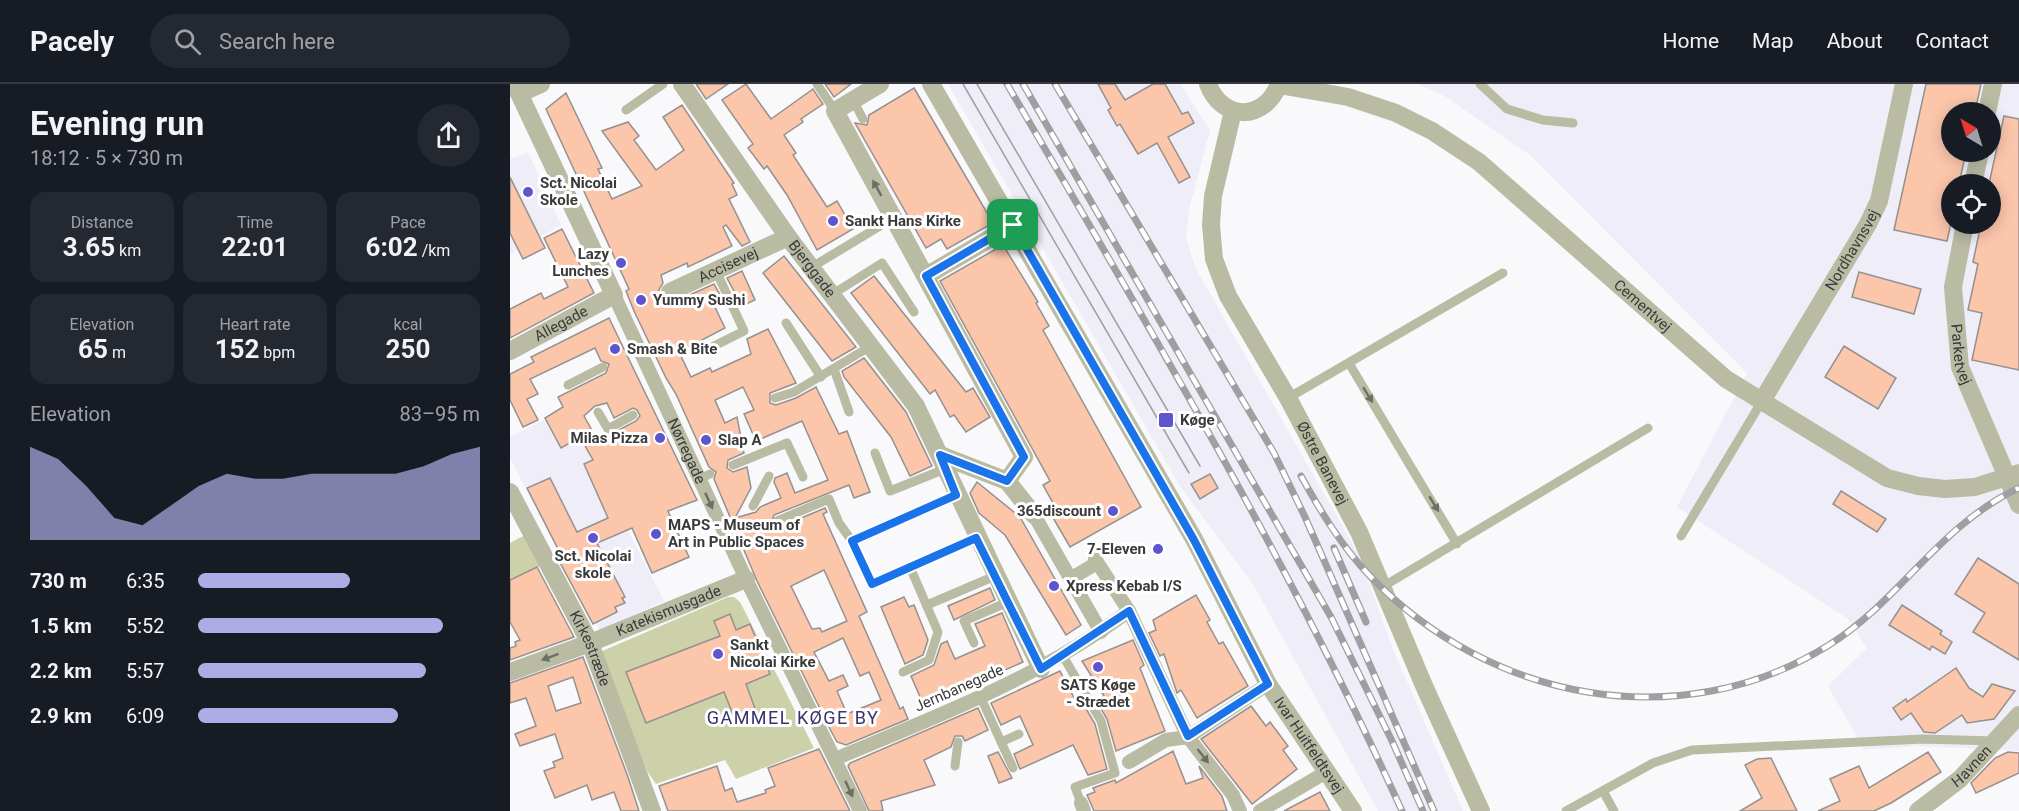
<!DOCTYPE html>
<meta charset="utf-8">
<style>
body{margin:0;font-family:Roboto,sans-serif;background:#242831;color:#f1f3f6;height:100vh;display:flex;flex-direction:column;font-size:22px;white-space:nowrap}
*{box-sizing:border-box;margin:0}
p{font-size:20px;color:#9ea1a6}
.icon{flex:none;width:33px;height:33px;fill:none;stroke:currentColor;stroke-width:2;stroke-linecap:round;stroke-linejoin:round}
.map{position:relative;flex:1;overflow:hidden}
.sheet{display:flex;flex-direction:column;background:#171b24;width:510px}
.sheet>*{flex:none}
.needle{width:39px;rotate:322deg}
.fabs{position:absolute;left:1431px;top:18px;display:grid;gap:12px}
.fabs a{display:grid;place-items:center;width:60px;height:60px;border-radius:50%;background:#171b24;box-shadow:0 3px 15px #0003;font-size:30px}
.pin{position:absolute;display:grid;place-items:center;width:51px;height:51px;color:#fff;margin:-26px;border-radius:12px;box-shadow:0 3px 9px #0006}
.round{display:grid;place-items:center;flex:none;width:63px;height:63px;border-radius:32px;background:#242831}
.head{display:flex;align-items:center;justify-content:space-between;height:102px;padding:0 30px}
h1{font-size:33px;font-weight:700;line-height:45px}
.metrics{display:grid;grid-template-columns:repeat(3,1fr);gap:9px;height:102px;padding:6px 30px}
.metrics div{display:grid;align-content:center;border-radius:15px;background:#242831;text-align:center}
.metrics b{font-size:26px;font-weight:700}
.metrics small{font-size:16px;font-weight:400}
.metrics p{font-size:16px}
.chart{height:168px;padding:12px 30px}
.chart p{display:flex;justify-content:space-between}
.chart svg{width:100%;height:108px;margin-top:6px;fill:#afabe4;opacity:.7}
ul{padding:0 30px;list-style:none;font-size:20px}
li{display:grid;grid-template-columns:96px 72px 1fr;align-items:center;height:45px}
li i{height:15px;border-radius:8px;background:#afabe4}
header{display:flex;align-items:center;gap:36px;box-sizing:border-box;height:84px;padding:0 30px;background:#171b24;border-bottom:2px solid #363941}
header strong{font-size:28px}
nav{display:flex;gap:33px;margin-inline-start:auto;font-size:21px}
.search{width:420px;height:54px;background:#242831;display:flex;align-items:center;gap:15px;box-sizing:border-box;padding:0 21px;border-radius:33px;color:#9ea1a6;font-size:22px}
main{display:flex;flex:1;min-height:0}
.map>svg:first-child{display:block}
.built{fill:#eeedf8;fill-rule:evenodd}
.green{fill:#ccd1a9}
.building{fill:#fcc6ab;stroke:#94918f;stroke-width:1.5;fill-rule:evenodd}
.lines{fill:none;stroke-linecap:round;stroke-linejoin:round}
.service{stroke:#b9bba3;stroke-width:9}
.pedestrian{stroke:#b9bba3;stroke-width:14}
.minor{stroke:#b9bba3;stroke-width:18}
.tertiary{stroke:#b9bba3;stroke-width:18}
.tram{stroke:#9f9fa1;stroke-width:1.5}
.rail-casing{stroke:#9f9fa1;stroke-width:7}
.rail{stroke:#fff;stroke-width:4.5;stroke-dasharray:14;stroke-linecap:butt}
.oneway{fill:#6d6e65}
.route-casing{stroke:#fff;stroke-width:12}
.route{stroke:#1a73e8;stroke-width:8}
.poi-dot{fill:#5e54cd;stroke:#fff;stroke-width:2}
.labels{text-anchor:middle;dominant-baseline:central;stroke-width:6;stroke-linejoin:round;paint-order:stroke}
.poi-label{font-size:15px;font-weight:bold;fill:#3a3a3b;stroke:#fff;text-anchor:start}
.street-label{font-size:15px;fill:#3a3a3b;stroke:#fff}
.quarter-label{font-size:18px;letter-spacing:1.5px;fill:#36346f;stroke:#fff}
</style>
<header>
<strong>Pacely</strong>
<div class="search"><svg class="icon" aria-label="search" viewBox="0 0 24 24"><circle cx="10" cy="10" r="6"/><path d="M15 15l6 6"/></svg>Search here</div>
<nav><a>Home</a><a>Map</a><a>About</a><a>Contact</a></nav>
</header>
<main>
<section class="sheet">
<div class="head"><div><h1>Evening run</h1><p>18:12 · 5 × 730 m</p></div><a class="round"><svg class="icon" aria-label="share" viewBox="0 0 24 24"><path d="M12 15V3M7 8l5-5 5 5M5 13v7h14v-7"/></svg></a></div>
<div class="metrics">
<div><p>Distance</p><b>3.65<small> km</small></b></div>
<div><p>Time</p><b>22:01</b></div>
<div><p>Pace</p><b>6:02<small> /km</small></b></div>
</div>
<div class="metrics">
<div><p>Elevation</p><b>65<small> m</small></b></div>
<div><p>Heart rate</p><b>152<small> bpm</small></b></div>
<div><p>kcal</p><b>250</b></div>
</div>
<div class="chart"><p><span>Elevation</span>83–95 m</p>
<svg viewBox="0 0 160 44" preserveAspectRatio="none"><path d="M0 44V6L10 11L20 22L30 35L40 38L50 30L60 22L70 17L80 19L90 19L100 17L110 17L120 17L130 17L140 14L150 9L160 6V44z"/></svg>
</div>
<ul>
<li><b>730 m</b>6:35<i style="width:54%"></i></li>
<li><b>1.5 km</b>5:52<i style="width:87%"></i></li>
<li><b>2.2 km</b>5:57<i style="width:81%"></i></li>
<li><b>2.9 km</b>6:09<i style="width:71%"></i></li>
</ul>
</section>
<div class="map">
<svg width="1509" height="727" viewBox="0 0 1509 727">
<rect width="100%" height="100%" fill="#f9f9fc"/>
<!-- built -->
<g class="built">
<polygon points="438,0 670,0 700,46 679,126 676,154 686,185 850,473 882,563 953,727 868,727 744,502 671,404"/>
<path d="M908 0H1509V667L1409 662 1354 666 1318 602 1357 564 1338 535 1167 423 1237 289 1020 71 936 13ZM1442 28H1480V68H1442ZM1442 100H1480V140H1442Z"/>
<polygon points="18,68 51,141 0,170 0,75"/>
<polygon points="34,336 51,364 70,353 154,517 90,547 0,374 0,353"/>
</g>
<!-- green -->
<g class="green">
<polygon points="15,451 30,482 0,496 0,459"/>
<polygon points="218,513 224,513 230,518 304,664 226,695 215,676 146,700 137,687 90,568"/>
</g>
<!-- building -->
<g class="building">
<polygon points="186,0 218,0 196,15"/>
<polygon points="236,0 261,35 303,5 313,20 291,35 293,38 274,51 286,69 283,71 317,123 327,117 343,145 307,166 277,111 257,82 254,85 238,64 243,60 212,16"/>
<polygon points="315,0 341,0 324,13"/>
<polygon points="588,0 605,0 615,16 643,0 655,0 672,30 678,28 684,39 658,53 680,93 669,99 647,59 628,70 610,40 607,42 598,26 601,24"/>
<polygon points="1416,0 1471,0 1465,28 1442,28 1442,68 1456,68 1449,100 1442,100 1442,135 1437,157 1384,146"/>
<polygon points="404,4 483,139 437,165 431,155 416,164 345,39 357,41 359,31"/>
<path d="M56 9 92 84 88 85 102 115 132 102 92 47 118 38 129 52 124 56 146 86 174 66 153 33 172 21 224 99 222 100 227 111 219 115 240 158 232 162 216 141 213 143 222 162 178 183 177 179 151 191 153 199 149 206 150 212 154 217 164 218 204 200 210 211 201 215 215 244 169 268 181 293 200 284 202 288 241 270 237 255 258 245 286 299 260 309V319L266 321 286 314 306 303 329 350 337 347 360 408 344 414 339 401 264 431 261 439 263 443H270L315 424 317 428 313 430 357 528 349 532 390 625 393 623 398 635 336 661 327 658 321 647 247 497 204 395 206 388 199 383 166 310 156 294 124 227 116 207 119 205 36 25ZM233 303 244 326 234 330 246 357 292 337 318 396 285 409 277 389 265 394 264 398 271 414 250 423 246 428 225 434 241 404 237 383 223 388 217 384 218 376 234 369 227 333 215 339 205 316ZM314 486 337 537 312 548 310 544 302 545 281 502ZM333 554 350 592 359 588 371 616 337 630 327 607 338 602 333 591 319 597 304 568Z"/>
<polygon points="1494,32 1509,35 1509,286 1462,276 1472,229 1458,226 1468,180 1463,178 1471,140 1480,140 1480,95"/>
<polygon points="0,93 35,164 13,175 0,149"/>
<polygon points="52,145 84,209 0,254 0,225 31,209 34,215 58,203 34,154"/>
<polygon points="493,161 528,218 526,219 539,242 533,246 631,423 560,463 542,432 548,428 533,401 540,397 430,197"/>
<polygon points="274,172 346,263 322,277 253,189"/>
<polygon points="232,187 245,216 232,222 217,194"/>
<polygon points="1349,188 1411,205 1404,230 1342,213"/>
<polygon points="364,192 456,308 463,304 480,333 456,348 444,331 440,333 425,306 420,310 341,209"/>
<path d="M99 234 187 416 158 427 179 473 142 489 122 444 87 459 115 513 112 514 115 519 105 523 107 528 83 540 47 473 51 471 17 404 40 394 67 448 98 434 74 380 83 376 70 353 51 364 35 334 53 323 48 313 96 289 99 280 91 277 85 264 20 295 28 310 17 315 28 336 13 343 0 316V290L24 278 21 273ZM97 319 104 334 123 324 127 326 130 332 126 337 88 357 74 332 85 322Z"/>
<polygon points="1334,262 1386,294 1368,325 1315,293"/>
<polygon points="354,274 396,328 422,382 400,392 381,353 334,293 332,287"/>
<polygon points="700,390 708,404 690,415 681,400"/>
<polygon points="467,398 510,433 571,541 556,551 495,451 469,429 460,409"/>
<polygon points="1331,407 1376,435 1367,448 1323,420"/>
<polygon points="1468,474 1509,500 1509,576 1463,548 1475,529 1445,510"/>
<polygon points="27,483 64,553 0,576 0,564 6,562 5,558 10,556 0,538 0,496"/>
<polygon points="480,504 485,516 444,536 438,522"/>
<polygon points="686,511 700,536 697,538 709,560 713,558 738,602 687,634 671,606 667,609 654,570 650,572 639,549 646,546 643,536"/>
<polygon points="394,513 399,523 404,521 418,556 413,571 395,580 371,523"/>
<polygon points="1392,521 1432,547 1430,550 1442,558 1435,570 1422,562 1420,566 1379,541"/>
<polygon points="492,529 513,578 414,622 401,592 424,581 431,560 437,557 445,575 475,562 465,540"/>
<polygon points="220,530 226,546 240,540 260,590 236,600 247,630 226,638 214,608 136,639 116,588 210,552 204,537"/>
<polygon points="623,556 634,581 630,584 655,647 606,667 597,635 586,616 594,612 572,577"/>
<path d="M73 573 118 693 129 727H111L104 708 82 716 77 701 45 714 34 687 45 683 43 678 53 674 45 650 10 662 5 650 26 642 16 614 0 619V599ZM63 593 71 619 46 627 38 602Z"/>
<polygon points="1446,584 1459,604 1473,613 1482,600 1505,607 1484,635 1457,639 1452,631 1425,649 1414,648 1401,629 1391,636 1383,624 1396,615 1397,618"/>
<polygon points="550,587 569,623 574,621 585,640 597,685 578,691 563,661 510,685 504,670 523,661 510,632 491,641 481,619"/>
<polygon points="741,622 756,642 760,638 778,662 773,666 787,685 742,720 691,655"/>
<polygon points="468,624 478,646 455,657 452,652 445,652 441,663 414,676 425,701 371,717 373,727 359,727 338,682 340,679"/>
<polygon points="309,665 340,727 158,727 149,702 207,682 215,707 222,704 227,718 256,709 255,706 265,702 258,684"/>
<polygon points="663,667 676,700 693,694 689,682 712,712 717,727 584,727 577,711 585,708 583,704 605,696 606,699"/>
<polygon points="488,668 502,694 489,699 478,672"/>
<polygon points="1418,668 1431,688 1381,719 1364,727 1308,727 1330,717 1320,695 1349,682 1359,704"/>
<polygon points="1498,668 1509,669 1509,689 1466,709 1461,699 1485,674"/>
<polygon points="1261,674 1287,727 1230,727 1252,714 1235,681 1247,675"/>
<polygon points="810,708 820,727 774,727"/>
</g>
<g class="lines">
<!-- service -->
<g class="service">
<polyline points="307,0 325,27"/>
<polyline points="970,0 997,25 1033,36 1063,39"/>
<polyline points="343,16 353,35"/>
<polyline points="116,26 153,0"/>
<polyline points="302,183 370,142"/>
<polyline points="323,210 372,179 404,228"/>
<polyline points="276,239 311,293"/>
<polyline points="204,262 234,247 206,187"/>
<polyline points="840,281 947,460"/>
<polyline points="324,285 339,328"/>
<polyline points="58,301 93,283"/>
<polyline points="265,314 284,308 361,262"/>
<polyline points="778,314 993,189"/>
<polyline points="88,328 98,345 123,331"/>
<polyline points="365,369 380,407 435,385"/>
<polyline points="223,381 277,359 293,393"/>
<polyline points="189,395 200,390"/>
<polyline points="446,411 342,457 362,500 466,454"/>
<polyline points="243,422 259,392"/>
<polyline points="267,437 319,415 329,439 342,457"/>
<polyline points="1171,452 1252,317"/>
<polyline points="874,502 1138,344"/>
<polyline points="417,521 485,492"/>
<polyline points="464,559 454,537 498,518"/>
<polyline points="553,572 591,637 605,689 565,703 571,719"/>
<polyline points="393,588 419,576 428,548 400,483"/>
<polyline points="471,614 503,684"/>
<polyline points="491,658 509,650"/>
<polyline points="445,682 448,658"/>
<polyline points="1093,707 1104,727"/>
<polyline points="1056,727 1143,679 1182,666 1413,655 1484,657"/>
</g>
<!-- pedestrian -->
<g class="pedestrian">
<path id="s1" d="M104 211 236 495 350 727"/>
<polyline points="524,431 591,548"/>
<polyline points="585,475 619,527 678,653 723,711 730,727"/>
<polyline points="560,495 587,479"/>
<path d="M325 675C427 632 529 594 619 527"/>
<polyline points="619,678 656,656 678,653 758,600"/>
<polyline points="571,719 574,727"/>
<polyline points="750,727 818,687"/>
</g>
<!-- minor -->
<g class="minor">
<path id="s2" d="M172 0 278 153 406 322 531 585"/>
<polyline points="370,0 325,27 514,373 497,397"/>
<path id="s3" d="M769 1 838 13 886 29 922 47 969 78 1216 295 1377 394 1408 402 1435 405 1465 403 1509 389"/>
<polyline points="1477,28 1483,0"/>
<polyline points="1463,100 1470,68"/>
<path id="s4" d="M1455 140 1443 203 1450 283 1509 421"/>
<polyline points="416,192 503,141"/>
<path id="s5" d="M160 208 278 153"/>
<path id="s6" d="M0 267 104 211 8 7"/>
<path id="s7" d="M1252 317 1358 140 1369 117 1394 0"/>
<polyline points="430,371 497,397 524,431"/>
<path id="s8" d="M0 408 80 559 142 727"/>
<path id="s9" d="M0 588 80 559 236 495"/>
<path id="s10" d="M1408 727 1450 695 1509 631"/>
</g>
<!-- tertiary -->
<g class="tertiary">
<path id="s11" d="M421 0 684 455 758 600 843 727"/>
<path d="M698 0C712 37 754 38 769 0"/>
<polyline points="0,3 15,7 31,0"/>
<path id="s12" d="M723 27 703 112 701 141 704 175 718 212 778 314 849 448 915 604 971 727"/>
</g>
<!-- tram -->
<g class="tram">
<polyline points="453,0 679,389"/>
<polyline points="467,0 690,382"/>
</g>
<!-- rail casing -->
<g class="rail-casing">
<g id="rail">
<path d="M497 0C637 240 777 473 892 727"/>
<polyline points="513,0 821,533 882,657 913,727"/>
<polyline points="545,0 764,369 795,433 924,727"/>
<path d="M791 392C811 428 832 463 860 492 980 617 1170 654 1319 561 1391 516 1428 442 1509 404"/>
<polyline points="824,464 856,538"/>
</g>
</g>
<!-- rail -->
<use href="#rail" class="rail"/>
</g>
<!-- one-way arrows -->
<defs><path id="oneway-solid" d="M-6-.8H1V-3.2L6.5 0L1 3.2V.8H-6Z" transform="scale(1.5)"/></defs>
<g class="oneway">
<use href="#oneway-solid" transform="translate(367 104) rotate(-119)"/>
<use href="#oneway-solid" transform="translate(858 311) rotate(58)"/>
<use href="#oneway-solid" transform="translate(199 417) rotate(65)"/>
<use href="#oneway-solid" transform="translate(924 420) rotate(59)"/>
<use href="#oneway-solid" transform="translate(40 573) rotate(160)"/>
<use href="#oneway-solid" transform="translate(693 672) rotate(52)"/>
<use href="#oneway-solid" transform="translate(339 705) rotate(65)"/>
</g>
<g class="lines">
<!-- route casing -->
<g class="route-casing">
<polygon id="route" points="503,141 684,456 758,600 678,652 619,527 531,585 466,454 362,500 342,457 446,411 430,371 497,397 514,373 416,192"/>
</g>
<!-- route -->
<use href="#route" class="route"/>
</g>
<!-- markers -->
<g class="poi-dot">
<circle cx="18" cy="108" r="6"/>
<circle cx="323" cy="137" r="6"/>
<circle cx="111" cy="179" r="6"/>
<circle cx="131" cy="216" r="6"/>
<circle cx="105" cy="265" r="6"/>
<rect x="648" y="328" width="16" height="16" rx="3"/>
<circle cx="150" cy="354" r="6"/>
<circle cx="196" cy="356" r="6"/>
<circle cx="603" cy="427" r="6"/>
<circle cx="146" cy="450" r="6"/>
<circle cx="83" cy="454" r="6"/>
<circle cx="648" cy="465" r="6"/>
<circle cx="544" cy="502" r="6"/>
<circle cx="208" cy="570" r="6"/>
<circle cx="588" cy="583" r="6"/>
</g>
<g class="labels">
<!-- poi labels -->
<g class="poi-label">
<text x="30" y="99">Sct. Nicolai<tspan x="30" dy="17">Skole</tspan></text>
<text x="335" y="137">Sankt Hans Kirke</text>
<text x="99" y="170" text-anchor="end">Lazy<tspan x="99" dy="17">Lunches</tspan></text>
<text x="143" y="216">Yummy Sushi</text>
<text x="117" y="265">Smash &amp; Bite</text>
<text x="670" y="336">Køge</text>
<text x="138" y="354" text-anchor="end">Milas Pizza</text>
<text x="208" y="356">Slap A</text>
<text x="591" y="427" text-anchor="end">365discount</text>
<text x="158" y="441">MAPS - Museum of<tspan x="158" dy="17">Art in Public Spaces</tspan></text>
<text x="636" y="465" text-anchor="end">7-Eleven</text>
<text x="83" y="472" text-anchor="middle">Sct. Nicolai<tspan x="83" dy="17">skole</tspan></text>
<text x="556" y="502">Xpress Kebab I/S</text>
<text x="220" y="561">Sankt<tspan x="220" dy="17">Nicolai Kirke</tspan></text>
<text x="588" y="601" text-anchor="middle">SATS Køge<tspan x="588" dy="17">- Strædet</tspan></text>
</g>
<!-- street labels -->
<g class="street-label">
<text stroke="none"><textPath href="#s7" startOffset="176">Nordhavnsvej</textPath></text>
<text stroke="none"><textPath href="#s5" startOffset="64">Accisevej</textPath></text>
<text stroke="none"><textPath href="#s2" startOffset="226">Bjerggade</textPath></text>
<text stroke="none"><textPath href="#s3" startOffset="435">Cementvej</textPath></text>
<text stroke="none"><textPath href="#s6" startOffset="58">Allegade</textPath></text>
<text stroke="none"><textPath href="#s4" startOffset="132">Parketvej</textPath></text>
<text stroke="none"><textPath href="#s1" startOffset="172">Nørregade</textPath></text>
<text stroke="none"><textPath href="#s12" startOffset="382">Østre Banevej</textPath></text>
<text stroke="none"><textPath href="#s9" startOffset="170">Katekismusgade</textPath></text>
<text stroke="none"><textPath href="#s8" startOffset="176">Kirkestræde</textPath></text>
<text transform="translate(449 604) rotate(-24)">Jernbanegade</text>
<text stroke="none"><textPath href="#s11" startOffset="762">Ivar Huitfeldtsvej</textPath></text>
<text stroke="none"><textPath href="#s10" startOffset="70">Havnen</textPath></text>
</g>
<!-- quarter labels -->
<g class="quarter-label">
<text x="283" y="633">GAMMEL KØGE BY</text>
</g>
</g>
</svg>
<div class="fabs">
<a><svg class="needle" viewBox="-14 -14 28 28"><path d="M0-13l5 13h-10z" fill="#e53935"/><path d="M0 13l5-13h-10z" fill="#9ea1a6"/></svg></a>
<a><svg class="icon" aria-label="locate" viewBox="0 0 24 24"><circle cx="12" cy="12" r="6"/><path d="M12 2v4M12 18v4M2 12h4M18 12h4"/></svg></a>
</div>
<div class="pin" style="left:503px;top:141px;background:#1e9e55"><svg class="icon" aria-label="arrive" viewBox="0 0 24 24"><path d="M6 21V4h12l-3 4 3 4H6"/></svg></div>
</div>
</main>
